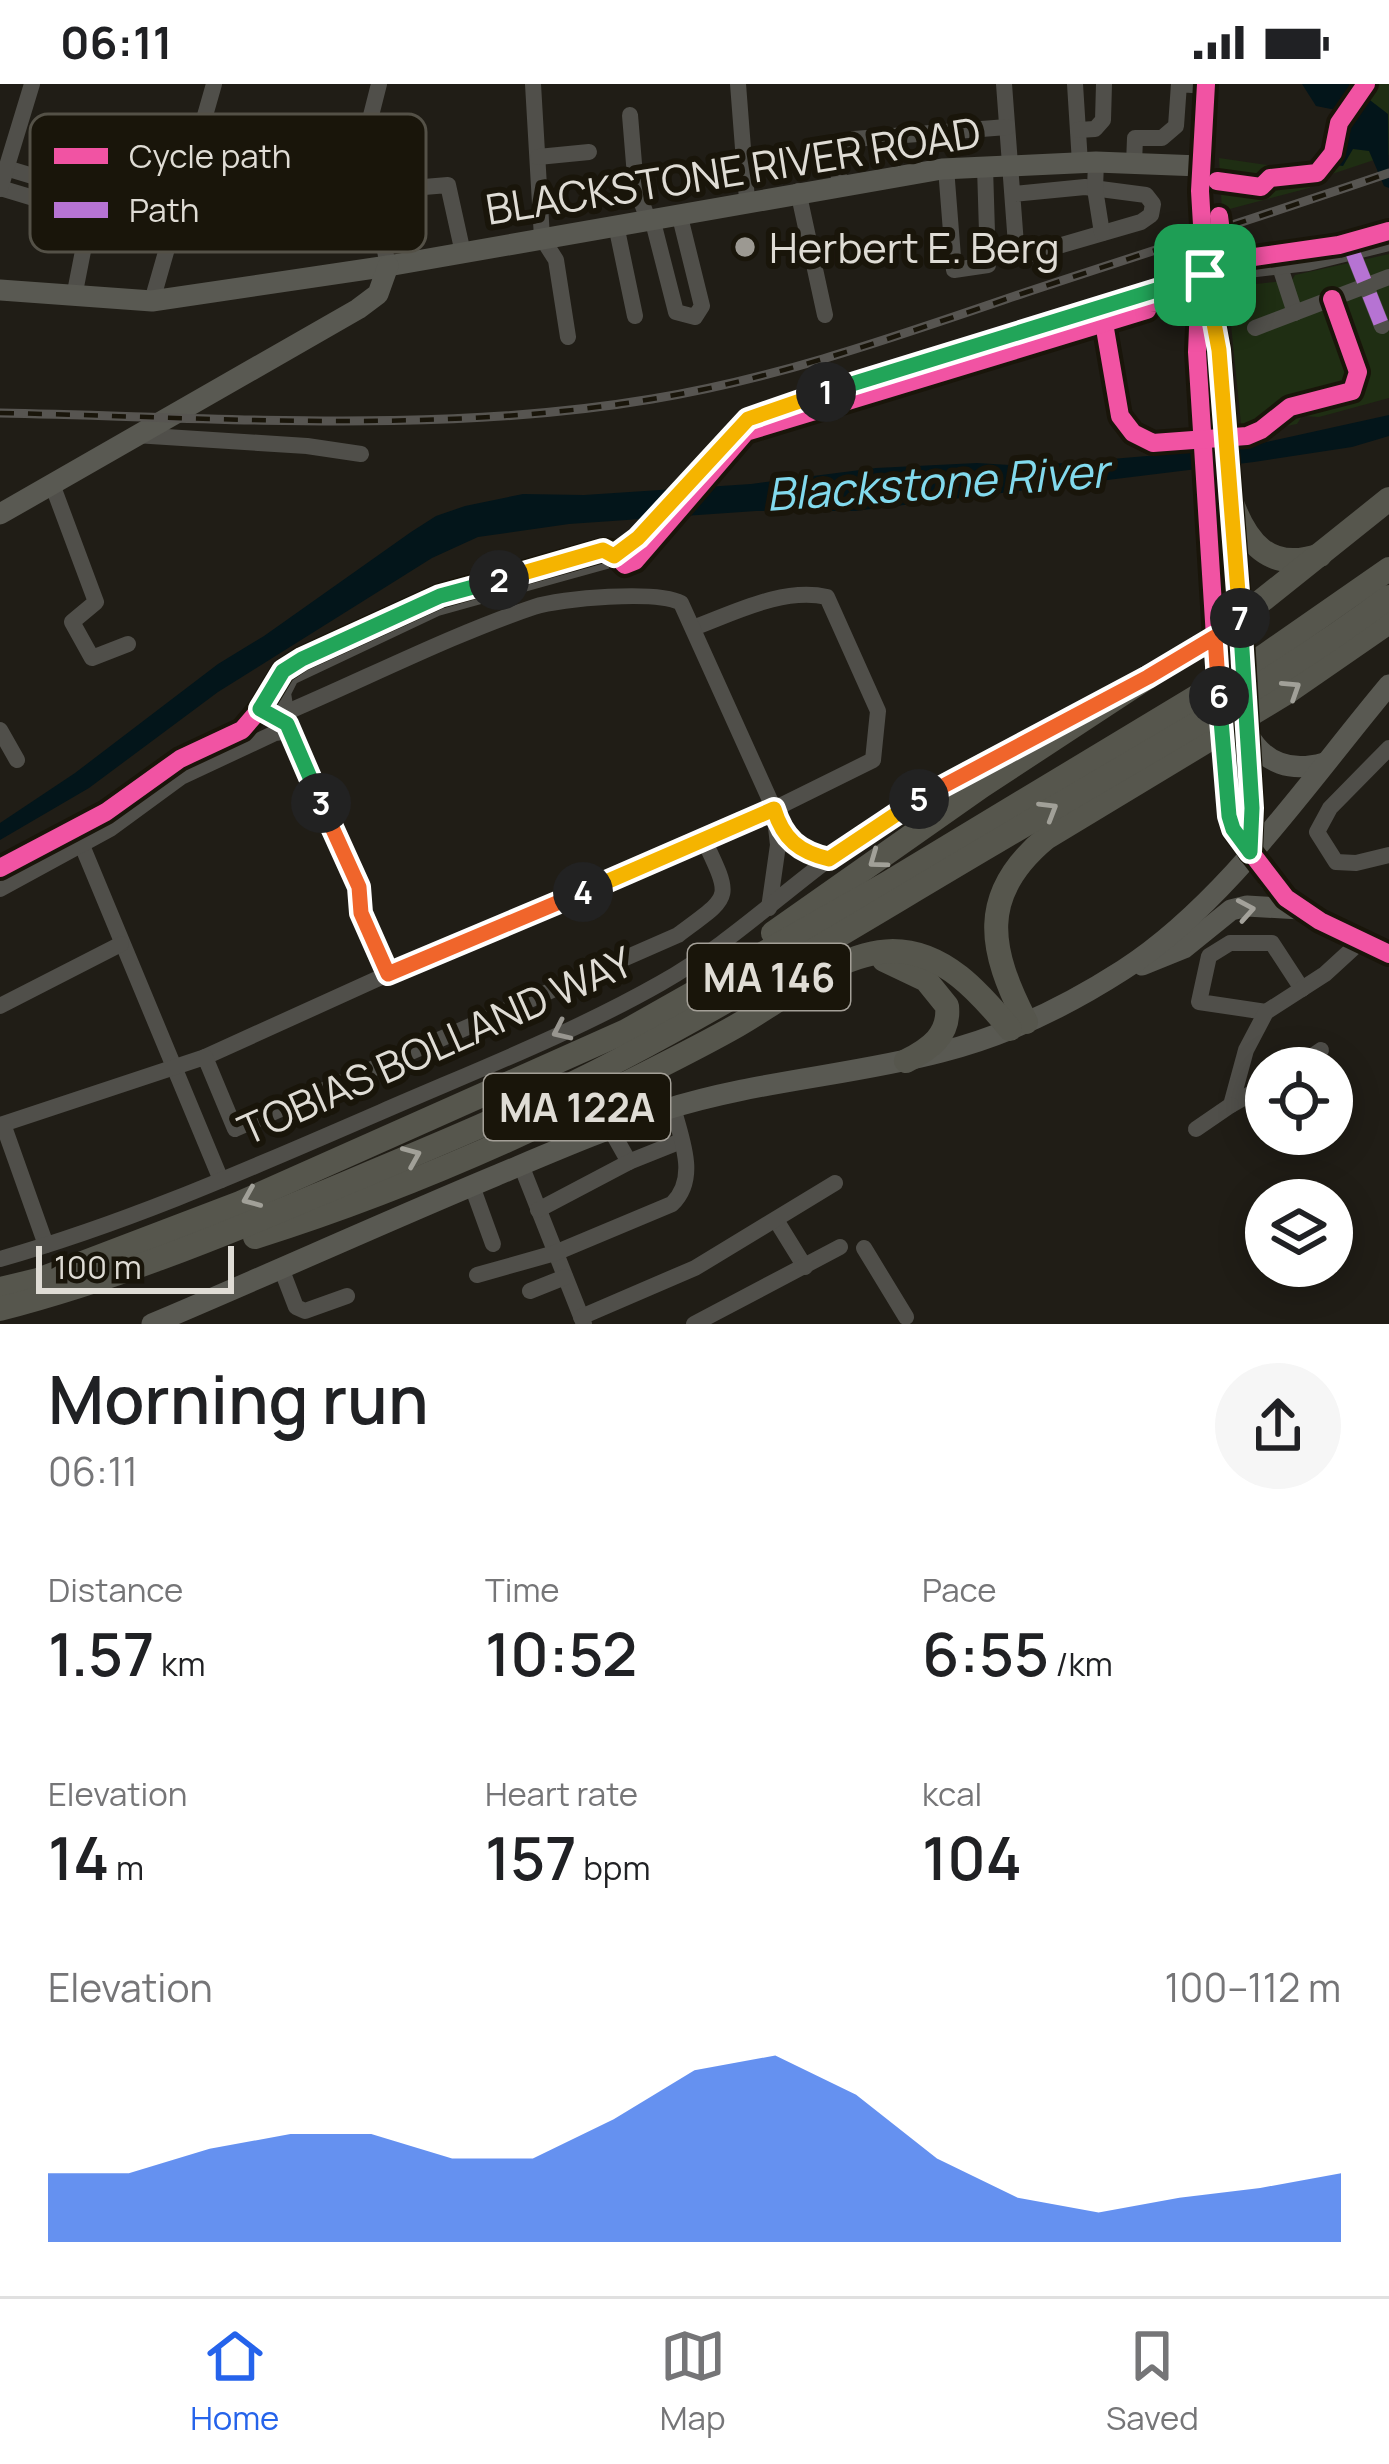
<!DOCTYPE html>
<meta charset="utf-8">
<style>
body{margin:0;font-family:Manrope,sans-serif;background:#f6f6f6;color:#202124;height:100vh;display:flex;flex-direction:column;font-size:45px;white-space:nowrap}
*{box-sizing:border-box;margin:0}
p{font-size:39px;color:#757577}
.icon{flex:none;width:66px;height:66px;fill:none;stroke:currentColor;stroke-width:2;stroke-linecap:round;stroke-linejoin:round}
.map{position:relative;height:1240px;overflow:hidden}
.side{display:flex;flex-direction:column;background:#fff;flex:1}
.side>*{flex:none}
.fabs{position:absolute;left:1245px;top:963px;display:grid;gap:24px}
.fabs a{display:grid;place-items:center;width:108px;height:108px;border-radius:50%;background:#fff;box-shadow:0 6px 30px #0003;font-size:60px}
.scale{position:absolute;left:36px;bottom:30px;width:198px;box-sizing:border-box;padding-left:12px;border:6px solid #dfdcd5;border-top:0;font-size:33px;line-height:42px;white-space:nowrap;color:#dfdcd5;-webkit-text-stroke:9px #19150a;paint-order:stroke}
.pin{position:absolute;display:grid;place-items:center;width:102px;height:102px;color:#fff;margin:-51px;border-radius:24px;box-shadow:0 6px 18px #0006}
.km{position:absolute;width:60px;height:60px;margin:-30px;border-radius:50%;background:#222;color:#fff;font-size:33px;line-height:60px;text-align:center}
.round{display:grid;place-items:center;flex:none;width:126px;height:126px;border-radius:63px;background:#f6f6f6}
.head{display:flex;align-items:center;justify-content:space-between;height:204px;padding:0 48px}
h1{font-size:66px;font-weight:600;line-height:90px}
.figures{display:grid;grid-template-columns:repeat(3,1fr);gap:18px;height:204px;padding:12px 48px}
.figures div{display:grid;align-content:center}
.figures b{font-size:60px;font-weight:600}
.figures small{font-size:33px;font-weight:400}
.figures p{font-size:33px}
.chart{height:336px;padding:24px 48px}
.chart p{display:flex;justify-content:space-between}
.chart svg{width:100%;height:216px;margin-top:12px;fill:#2563eb;opacity:.7}
.status{display:flex;justify-content:space-between;align-items:center;height:84px;padding:0 60px;background:#fff;direction:ltr}
.status svg{height:33px;fill:currentColor}
.dock{display:flex;justify-content:space-around;align-items:center;height:168px;border-top:3px solid #e0e0e0;background:#fff;font-size:33px;color:#757577}
.dock a{display:grid;justify-items:center;gap:6px}
.dock .active{color:#2563eb}
.map>svg:first-child{display:block}
.green{fill:#1f2e13}
.water{fill:#03151a}
.lines{fill:none;stroke-linecap:round;stroke-linejoin:round}
.minor{stroke:#504f4a;stroke-width:16}
.major{stroke:#595952;stroke-width:21}
.highway{stroke:#56564d;stroke-width:24}
.rail-casing{stroke:#575551;stroke-width:9}
.rail{stroke:#19150a;stroke-width:4.5;stroke-dasharray:14;stroke-linecap:butt}
.major-bridge{stroke:#595952;stroke-width:21}
.quiet{stroke:#b673d3;stroke-width:15;stroke-dasharray:30 15;stroke-linecap:butt}
.cycleway-casing{stroke:#19150a;stroke-width:26}
.cycleway{stroke:#f153a3;stroke-width:18}
.oneway{stroke:#a1a098}
.oneway2{stroke:#a3a19a}
.oneway3{stroke:#989690}
.split-1-casing{stroke:#fff;stroke-width:24}
.split-2-casing{stroke:#fff;stroke-width:24}
.split-3-casing{stroke:#fff;stroke-width:24}
.split-4-casing{stroke:#fff;stroke-width:24}
.split-5-casing{stroke:#fff;stroke-width:24}
.split-6-casing{stroke:#fff;stroke-width:24}
.split-7-casing{stroke:#fff;stroke-width:24}
.split-8-casing{stroke:#fff;stroke-width:24}
.split-1{stroke:#22a559;stroke-width:15}
.split-2{stroke:#f5b400;stroke-width:15}
.split-3{stroke:#22a559;stroke-width:15}
.split-4{stroke:#f0652b;stroke-width:15}
.split-5{stroke:#f5b400;stroke-width:15}
.split-6{stroke:#f0652b;stroke-width:15}
.split-7{stroke:#22a559;stroke-width:15}
.split-8{stroke:#f5b400;stroke-width:15}
.poi-dot{fill:#9c9992;stroke:#19150a;stroke-width:4.5}
.labels{text-anchor:middle;dominant-baseline:central;stroke-width:12;stroke-linejoin:round;paint-order:stroke}
.shield{fill:#19150a;stroke:#a4a098;stroke-width:3}
.shield-label{font-size:39px;font-weight:bold;fill:#dfdcd5}
.street-label{font-size:42px;fill:#dfdcd5;stroke:#19150a}
.poi-label{font-size:42px;fill:#dfdcd5;stroke:#19150a;text-anchor:start}
.water-label{font-size:45px;font-style:italic;fill:#82daee;stroke:#19150a}
.key{fill:#19150a;stroke:#545147;stroke-width:3}
.key-label{font-size:33px;fill:#dfdcd5}
</style>
<div class="status"><b>06:11</b><svg viewBox="0 0 49 12"><path d="M0 12V9h3v3zM5 12V6h3v6zM10 12V3h3v9zM15 12V0h3v12zM26 1h20v11H26zM47 4h2v5h-2z"/></svg></div>
<div class="map">
<svg width="1389" height="1240" viewBox="0 0 1389 1240">
<rect width="100%" height="100%" fill="#201d16"/>
<!-- green -->
<g class="green">
<polygon points="1321,0 1389,0 1389,71 1332,90 1309,104 1222,127 1219,74 1309,87 1317,82 1335,28"/>
<path d="M1389 170V314L1319 333 1302 332 1297 340C1273 344 1265 354 1243 360L1228 211 1237 202 1292 196 1295 191Z"/>
</g>
<!-- water -->
<g class="water">
<polygon points="1302,0 1349,0 1388,30 1389,104 1384,102 1369,67 1353,65 1343,82 1335,81 1342,33 1336,26 1316,22"/>
<polygon points="1389,331 1389,352 1352,363 1254,378 855,427 756,427 569,440 478,453 432,474 218,608 89,704 0,756 0,739 75,689 218,580 264,552 411,448 436,432 465,422 523,410 584,411 751,400 876,384 977,379 1028,382 1171,370 1248,362"/>
</g>
<g class="lines">
<!-- minor -->
<g class="minor">
<polyline points="379,0 364,59 388,182"/>
<polyline points="533,0 542,154 556,176 568,253"/>
<polyline points="738,0 747,116"/>
<polyline points="1004,0 1017,174 1141,138 1151,131 1153,120 1146,111 1085,103 1013,110"/>
<polyline points="1075,0 1080,79"/>
<polyline points="630,31 636,104 648,135"/>
<polyline points="1078,46 1095,45 1103,36 1104,0"/>
<polyline points="538,73 589,68"/>
<polyline points="1096,78 1095,105 1102,149"/>
<polyline points="1134,80 1135,54 1162,54 1176,42 1179,0 1205,2"/>
<polyline points="6,84 89,109 92,121 74,213"/>
<polyline points="946,84 954,186 988,181 985,83"/>
<path d="M840 100C836 78 836 69 854 55L1007 43"/>
<polyline points="0,104 90,131"/>
<polyline points="0,105 32,0"/>
<polyline points="400,105 448,101 463,169"/>
<polyline points="798,107 825,231"/>
<polyline points="179,121 152,113 148,105 157,90 186,97"/>
<polyline points="652,134 676,228 695,233 702,222 679,129"/>
<polyline points="616,141 635,232"/>
<polyline points="1353,169 1382,242"/>
<polyline points="1280,183 1295,229"/>
<polyline points="152,217 214,0"/>
<polyline points="1255,244 1389,193"/>
<polyline points="135,351 307,362 361,370"/>
<polyline points="52,400 96,518 72,538 92,574 128,560"/>
<path d="M693 544C734 529 783 503 827 513L878 627 873 676 774 725 388 890 361 829 359 803 289 647 283 609 291 593 437 524 606 477 638 454 748 335 766 327 1205 191 1308 179 1389 159"/>
<polyline points="1140,597 1240,534"/>
<path d="M285 629C365 595 453 550 534 523 561 514 657 506 681 519L774 725 778 761 769 824"/>
<polyline points="0,646 17,676"/>
<polyline points="1389,664 1330,724 1317,748 1336,778 1356,779 1389,771"/>
<polyline points="778,739 798,765 829,775"/>
<polyline points="81,759 221,1096"/>
<polyline points="0,805 110,745 181,693 275,649 289,647"/>
<polyline points="0,922 121,860"/>
<polyline points="1266,928 1199,918 1209,872 1230,859 1272,859 1302,905"/>
<polyline points="205,973 388,890"/>
<polyline points="1295,984 1321,966"/>
<polyline points="1266,1001 1231,1021 1246,966 1266,928 1325,890 1361,857"/>
<polyline points="1196,1045 1231,1021"/>
<polyline points="611,1046 629,1078"/>
<polyline points="521,1081 584,1240"/>
<polyline points="472,1102 493,1160"/>
<polyline points="538,1126 631,1077 681,1057"/>
<polyline points="776,1136 805,1183"/>
<path d="M46 1161 3 1040 205 973 235 1045 678 851C731 811 733 817 704 756"/>
<polyline points="864,1164 906,1233"/>
<path d="M0 1175C131 1138 256 1082 381 1028 475 987 573 949 661 899 723 864 773 817 829 775 902 721 983 677 1064 636"/>
<polyline points="281,1184 296,1223 305,1227 347,1212"/>
<path d="M477 1191 555 1169 672 1120C699 1094 681 1055 673 1023"/>
<polyline points="530,1207 565,1193"/>
<polyline points="581,1233 695,1184 835,1099"/>
<polyline points="694,1240 840,1163"/>
</g>
<!-- major -->
<g class="major">
<polyline points="1206,0 1200,82 1205,191 1219,266 1241,543"/>
<polyline points="1202,203 1197,268 1216,566"/>
<polyline points="0,206 152,217 388,182 942,85 1096,78 1200,82"/>
<polyline points="0,430 358,225 378,210 388,182"/>
<polyline points="1247,650 1250,767"/>
<path d="M1248 650C1265 681 1292 688 1324 679"/>
<polyline points="1223,664 1233,745 1270,797 1300,825 1389,870"/>
<polyline points="1142,881 1184,864 1231,826 1247,822 1300,825"/>
<path d="M152 1240C266 1192 380 1140 495 1092 550 1069 607 1044 664 1026 755 997 849 992 941 968 1005 952 1067 922 1123 886 1226 820 1310 695 1389 601"/>
</g>
<!-- highway -->
<g class="highway">
<path d="M1230 413C1245 458 1269 489 1320 471"/>
<polyline points="1240,534 1389,415"/>
<polyline points="773,849 982,702 1148,593"/>
<path d="M884 876 926 896 947 922C950 951 930 965 906 977"/>
<path d="M1026 938C989 866 977 811 1046 754L1286 609 1389 538"/>
<path d="M255 1153C376 1115 495 1065 609 1008 652 986 696 965 738 941 784 915 838 868 893 867 944 867 980 909 1010 945"/>
<polyline points="0,1205 38,1196 240,1119 626,947 886,800 1264,572 1389,485"/>
<path d="M0 1225C108 1197 212 1156 315 1112 418 1069 522 1027 621 975 746 909 867 834 989 762 1123 682 1264 606 1389 513"/>
</g>
<!-- rail casing -->
<g class="rail-casing">
<path id="rail" d="M0 329C216 333 438 351 652 315 781 294 903 250 1027 208 1148 168 1269 130 1389 89"/>
</g>
<!-- rail -->
<use href="#rail" class="rail"/>
<!-- major-bridge -->
<g class="major-bridge">
<polyline points="1242,554 1247,650"/>
<polyline points="1216,566 1223,664"/>
</g>
<!-- quiet -->
<polyline class="quiet" points="1353,169 1382,242"/>
<!-- cycleway casing -->
<g class="cycleway-casing">
<g id="cycleway">
<polyline points="1206,0 1200,107 1205,191 1219,266 1242,554 1252,724 1250,768"/>
<polyline points="1217,97 1261,103 1270,94 1317,89 1333,69 1339,39 1366,0"/>
<polyline points="1219,132 1223,163 1233,176 1339,161 1389,147"/>
<polyline points="1199,220 1197,268 1215,553 1233,745 1286,814 1320,837 1389,870"/>
<polyline points="1104,239 1120,332 1133,349 1153,359 1247,352 1261,346 1290,323 1352,307 1358,288 1332,215"/>
<polyline points="0,784 106,728 180,675 242,646 260,625 283,587 301,575 439,512 603,466 611,467 625,481 635,477 746,348 1147,226 1150,219 1174,218"/>
</g>
</g>
<!-- cycleway -->
<use href="#cycleway" class="cycleway"/>
</g>
<!-- one-way arrows -->
<defs><path id="oneway-chevron" d="M-2-3.5L2.5 0L-2 3.5" fill="none" stroke-width="1.6" stroke-linecap="round" stroke-linejoin="round" transform="scale(3)"/></defs>
<g class="oneway">
<use href="#oneway-chevron" transform="translate(1292 605) rotate(-33)"/>
<use href="#oneway-chevron" transform="translate(1049 726) rotate(-31)"/>
<use href="#oneway-chevron" transform="translate(877 776) rotate(144)"/>
<use href="#oneway-chevron" transform="translate(412 1072) rotate(-23)"/>
<use href="#oneway-chevron" transform="translate(251 1114) rotate(157)"/>
</g>
<use class="oneway2" href="#oneway-chevron" transform="translate(1246 826) rotate(-10)"/>
<use class="oneway3" href="#oneway-chevron" transform="translate(561 947) rotate(155)"/>
<g class="lines">
<!-- split-1 casing -->
<g class="split-1-casing">
<polyline id="split-1" points="826,308 1205,191"/>
</g>
<!-- split-2 casing -->
<g class="split-2-casing">
<polyline id="split-2" points="499,496 603,466 614,472 638,454 748,335 826,308"/>
</g>
<!-- split-3 casing -->
<g class="split-3-casing">
<polyline id="split-3" points="321,719 287,640 260,625 283,587 302,575 440,512 499,496"/>
</g>
<!-- split-4 casing -->
<g class="split-4-casing">
<polyline id="split-4" points="321,719 359,803 361,829 388,890 583,808"/>
</g>
<!-- split-5 casing -->
<g class="split-5-casing">
<path id="split-5" d="M583 808 774 725C783 755 799 768 829 775L919 715"/>
</g>
<!-- split-6 casing -->
<g class="split-6-casing">
<polyline id="split-6" points="919,715 1148,593 1215,553 1219,612"/>
</g>
<!-- split-7 casing -->
<g class="split-7-casing">
<polyline id="split-7" points="1219,612 1229,732 1233,745 1250,768 1252,724 1240,534"/>
</g>
<!-- split-8 casing -->
<g class="split-8-casing">
<polyline id="split-8" points="1205,191 1219,266 1240,534"/>
</g>
<!-- split-1 -->
<use href="#split-1" class="split-1"/>
<!-- split-2 -->
<use href="#split-2" class="split-2"/>
<!-- split-3 -->
<use href="#split-3" class="split-3"/>
<!-- split-4 -->
<use href="#split-4" class="split-4"/>
<!-- split-5 -->
<use href="#split-5" class="split-5"/>
<!-- split-6 -->
<use href="#split-6" class="split-6"/>
<!-- split-7 -->
<use href="#split-7" class="split-7"/>
<!-- split-8 -->
<use href="#split-8" class="split-8"/>
</g>
<!-- markers -->
<circle class="poi-dot" cx="745" cy="163" r="12"/>
<g class="labels">
<!-- shield labels -->
<g class="shield">
<rect x="688" y="860" width="162" height="66" rx="9"/>
<rect x="484" y="990" width="186" height="66" rx="9"/>
</g>
<g class="shield-label">
<text x="769" y="893">MA 146</text>
<text x="577" y="1023">MA 122A</text>
</g>
<!-- street labels -->
<g class="street-label">
<text transform="translate(733 86) rotate(-9)">BLACKSTONE RIVER ROAD</text>
<text transform="translate(435 961) rotate(-24)">TOBIAS BOLLAND WAY</text>
</g>
<!-- poi labels -->
<g class="poi-label">
<text x="769" y="163">Herbert E. Berg</text>
</g>
<!-- water labels -->
<g class="water-label">
<text transform="translate(937 398) rotate(-4)">Blackstone River</text>
</g>
</g>
<!-- legend -->
<rect x="30" y="30" width="396" height="138" rx="18" class="key"/>
<rect x="54" y="64" width="54" height="16" fill="#f153a3"/>
<rect x="54" y="118" width="54" height="16" fill="#b673d3"/>
<g class="key-label">
<text x="129" y="84">Cycle path</text>
<text x="129" y="138">Path</text>
</g>
</svg>
<div class="fabs">
<a><svg class="icon" aria-label="locate" viewBox="0 0 24 24"><circle cx="12" cy="12" r="6"/><path d="M12 2v4M12 18v4M2 12h4M18 12h4"/></svg></a>
<a><svg class="icon" aria-label="layers" viewBox="0 0 24 24"><path d="M12 4l9 5-9 5-9-5zM3 14l9 5 9-5"/></svg></a>
</div>
<div class="scale">100 m</div>
<div class="pin" style="left:1205px;top:191px;background:#1e9e55"><svg class="icon" aria-label="arrive" viewBox="0 0 24 24"><path d="M6 21V4h12l-3 4 3 4H6"/></svg></div>
<b class="km" style="left:826px;top:308px">1</b>
<b class="km" style="left:499px;top:496px">2</b>
<b class="km" style="left:321px;top:719px">3</b>
<b class="km" style="left:583px;top:808px">4</b>
<b class="km" style="left:919px;top:715px">5</b>
<b class="km" style="left:1219px;top:612px">6</b>
<b class="km" style="left:1240px;top:534px">7</b>
</div>
<section class="side">
<div class="head"><div><h1>Morning run</h1><p>06:11</p></div><a class="round"><svg class="icon" aria-label="share" viewBox="0 0 24 24"><path d="M12 15V3M7 8l5-5 5 5M5 13v7h14v-7"/></svg></a></div>
<div class="figures">
<div><p>Distance</p><b>1.57<small> km</small></b></div>
<div><p>Time</p><b>10:52</b></div>
<div><p>Pace</p><b>6:55<small> /km</small></b></div>
</div>
<div class="figures">
<div><p>Elevation</p><b>14<small> m</small></b></div>
<div><p>Heart rate</p><b>157<small> bpm</small></b></div>
<div><p>kcal</p><b>104</b></div>
</div>
<div class="chart"><p><span>Elevation</span>100–112 m</p>
<svg viewBox="0 0 160 44" preserveAspectRatio="none"><path d="M0 44V30L10 30L20 25L30 22L40 22L50 27L60 27L70 19L80 9L90 6L100 14L110 27L120 35L130 38L140 35L150 33L160 30V44z"/></svg>
</div>
</section>
<nav class="dock">
<a class="active"><svg class="icon" aria-label="home" viewBox="0 0 24 24"><path d="M3 11l9-7 9 7M6 9v11h12V9"/></svg>Home</a>
<a><svg class="icon" aria-label="map" viewBox="0 0 24 24"><path d="M3 6l6-2 6 2 6-2v14l-6 2-6-2-6 2zM9 4v14M15 6v14"/></svg>Map</a>
<a><svg class="icon" aria-label="saved" viewBox="0 0 24 24"><path d="M7 4h10v16l-5-4-5 4z"/></svg>Saved</a>
</nav>
